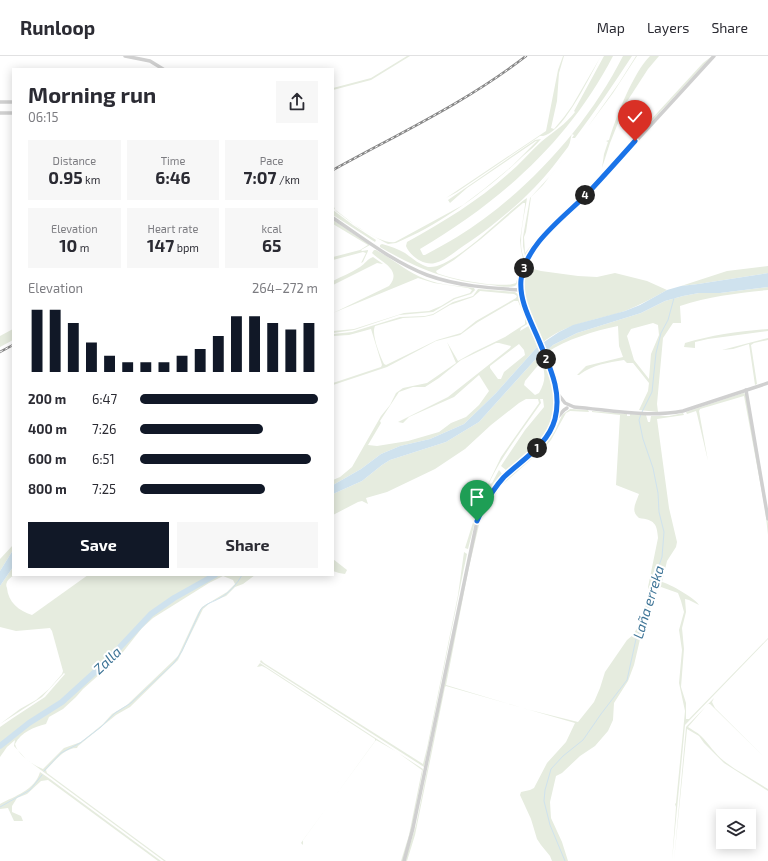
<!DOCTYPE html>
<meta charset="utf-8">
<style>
body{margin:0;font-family:"Exo 2",sans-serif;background:#f7f7f7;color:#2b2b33;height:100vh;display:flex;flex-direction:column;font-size:15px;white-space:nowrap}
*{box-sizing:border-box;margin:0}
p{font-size:13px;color:#7c7c81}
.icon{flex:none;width:22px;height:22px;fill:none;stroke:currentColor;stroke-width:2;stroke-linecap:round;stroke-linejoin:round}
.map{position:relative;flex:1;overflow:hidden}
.sheet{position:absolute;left:12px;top:12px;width:322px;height:508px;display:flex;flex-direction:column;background:#fff;border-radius:0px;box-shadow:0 2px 10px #0003}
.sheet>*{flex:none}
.fabs{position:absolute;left:716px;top:753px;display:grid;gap:8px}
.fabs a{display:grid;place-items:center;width:40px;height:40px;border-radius:0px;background:#fff;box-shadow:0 2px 10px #0003;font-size:20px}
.pin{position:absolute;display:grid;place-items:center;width:34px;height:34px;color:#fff;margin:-41px -17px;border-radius:50% 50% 50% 0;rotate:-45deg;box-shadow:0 0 4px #0007}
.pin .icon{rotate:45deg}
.km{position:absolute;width:20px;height:20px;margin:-10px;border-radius:50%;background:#222;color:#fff;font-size:11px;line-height:20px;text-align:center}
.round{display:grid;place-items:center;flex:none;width:42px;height:42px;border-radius:0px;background:#f7f7f7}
.overview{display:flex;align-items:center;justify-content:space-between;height:68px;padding:0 16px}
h1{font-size:22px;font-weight:700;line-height:30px}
.figures{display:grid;grid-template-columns:repeat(3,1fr);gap:6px;height:68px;padding:4px 16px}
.figures div{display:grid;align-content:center;border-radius:0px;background:#f7f7f7;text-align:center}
.figures b{font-size:17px;font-weight:700}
.figures small{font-size:11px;font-weight:400}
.figures p{font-size:11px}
.chart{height:112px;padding:8px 16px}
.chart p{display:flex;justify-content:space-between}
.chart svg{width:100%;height:72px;margin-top:4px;stroke:#111827;stroke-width:6}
.cta{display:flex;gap:8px;margin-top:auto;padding:8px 16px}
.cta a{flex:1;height:46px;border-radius:0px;background:#111827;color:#fff;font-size:16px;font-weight:700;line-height:46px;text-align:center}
.cta a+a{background:#f7f7f7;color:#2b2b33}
ul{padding:0 16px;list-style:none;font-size:13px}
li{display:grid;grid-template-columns:64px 48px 1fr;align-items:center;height:30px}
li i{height:10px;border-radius:5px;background:#111827}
header{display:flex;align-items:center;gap:24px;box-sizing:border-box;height:56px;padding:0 20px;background:#fff;border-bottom:1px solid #e1e1e2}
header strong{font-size:19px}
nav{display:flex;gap:22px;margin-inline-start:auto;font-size:14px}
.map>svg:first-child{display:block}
.green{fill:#e6ecdf;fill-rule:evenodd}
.water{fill:#cfe2ee}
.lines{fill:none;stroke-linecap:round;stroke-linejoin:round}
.stream{stroke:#cfe2ee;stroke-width:1}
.river{stroke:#cfe2ee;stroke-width:6}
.minor{stroke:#d0d0d0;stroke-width:3.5}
.rail-casing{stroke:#888;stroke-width:2.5}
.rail{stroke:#fff;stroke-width:1;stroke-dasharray:3;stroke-linecap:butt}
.route-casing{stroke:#fff;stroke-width:8}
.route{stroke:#1a73e8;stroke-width:5}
.labels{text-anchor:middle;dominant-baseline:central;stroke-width:4;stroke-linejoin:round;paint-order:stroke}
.water-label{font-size:14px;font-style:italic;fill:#3f7597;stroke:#fff}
</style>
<header>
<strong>Runloop</strong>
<nav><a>Map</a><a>Layers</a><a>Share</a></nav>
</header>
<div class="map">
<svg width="768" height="805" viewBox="0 0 768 805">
<rect width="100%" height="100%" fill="#fff"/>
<!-- green -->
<g class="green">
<polygon points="407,0 410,0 371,24 333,34 333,32 371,22"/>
<path d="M563 0H564L559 17 557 45 551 72 554 73 564 61 572 50 601 0C591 18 565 73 546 79 544 80 542 80 540 80L457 136 446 142 546 75 558 14Z"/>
<path d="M604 0H613C569 85 501 145 420 193L423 199H425C436 193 447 187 457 181 525 139 587 71 623 0H632C614 28 595 55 575 82H572L574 79 572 78C570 83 571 86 568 91 558 104 547 119 535 131 514 153 484 177 459 193 452 198 444 205 435 207 424 210 410 200 406 190L407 186C443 166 478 145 508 118 520 108 530 96 541 86 553 76 566 68 575 56L574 55Z"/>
<path d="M636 0H637L613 37 587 72 543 129 531 141 526 176 524 181 525 197 540 179 566 154 613 105 703 7 712 0C670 45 628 91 586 136 566 157 541 175 526 200H525L523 190V181L530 142 550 120 587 72 619 27Z"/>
<path d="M650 0H659L648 13 626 47 610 87 602 112 604 98 608 86 606 85 609 84C616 61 633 17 650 0Z"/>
<path d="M541 83C536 89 529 95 523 100 489 133 440 169 396 187L388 188 384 186 359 172 333 152 334 151 336 155C348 164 380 189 395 186L463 149 484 133 512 110 537 85H536L467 132 450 147 448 144 535 84Z"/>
<path d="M527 142C525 157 516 191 525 203L517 228 515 230C507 232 499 230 491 229 447 225 418 213 380 191V189L382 188C390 190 398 193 405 197 412 202 420 209 428 211 453 214 506 156 527 142ZM523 147H525V149L520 184 521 194 523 203 516 227C503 233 449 223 437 217L436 215 454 204 481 183Z"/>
<polygon points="333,154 353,169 376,184 375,186 333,159"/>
<polygon points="333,164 370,189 361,194 362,195 368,194 368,195 363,206 333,221 361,207 366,197 363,196 333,204 333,201 360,194 368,189 333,168"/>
<path d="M374 194H376C393 203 407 216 425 223 440 229 458 230 474 232L475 234 471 238 455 243 433 256 399 259 354 274 333 277V275L354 273 404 257 429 255 441 250 454 242 470 237 472 234 468 232 434 227 418 222 333 257 389 230C403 214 381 206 372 197Z"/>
<path d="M373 201 383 208 377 207 333 229V225C342 220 351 217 360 211 365 208 367 203 373 201Z"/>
<polygon points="768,210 768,217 698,228 681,230 727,215"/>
<path d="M526 211 541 215 578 220 597 221 615 217 647 225 667 234C653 242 640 249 625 255 595 265 568 266 542 287 531 260 518 241 526 211Z"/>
<path d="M768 231V234C739 237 709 240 680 250L681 267H673L663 282 657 348 658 356 639 354 648 335 649 327 633 307H627L624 304C607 307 594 308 579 319H577L586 310 623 301 619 290 618 270C594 275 567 283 546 297L545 295 553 289 577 277 641 257 665 245 683 240 699 237H720ZM653 267 658 269 659 279 651 298 649 323 634 304 627 280 631 273Z"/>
<path d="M478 233 515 236 519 239 529 267 521 272 520 275 530 269 538 290 496 337 464 368 430 383 400 390 381 398 361 413 333 429V424L340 421 352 411 381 360 390 349 396 337 403 332 427 327 456 307 447 286 458 305 474 296 505 281 525 268V262L518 245H514L478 266 460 279 436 285 387 311 333 329V327L381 311 382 309 371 273 349 279 333 280V278L352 276 400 261 425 260 433 258 453 246 473 240ZM480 235 514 238 517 240 516 242 476 265 461 277 437 284 386 309 384 308C380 300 371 278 375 270L403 262 424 261 433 259 450 249 473 241ZM496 287H499L511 290 510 292 448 341 398 366 403 367 409 361 454 341 479 319 489 335 479 349 466 361 451 367 439 376 408 385 377 390 368 389 381 367 380 365 399 336 413 331H425L439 322 461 304ZM519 288 524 294 525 299 504 316 501 323H498L490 312V310Z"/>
<polygon points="13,273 13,284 0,291 0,280"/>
<path d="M768 273V275L708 283 695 286V292L684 291 685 287C712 279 740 275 768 273Z"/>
<polygon points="768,282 768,284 754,287 751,289 757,328 755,329 749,288 733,293 722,294"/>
<path d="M542 298C556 326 560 359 540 385 531 396 519 405 508 414H506L501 410 525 374 544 351 543 343H540L541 347C523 373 503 398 489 427L490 428 492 427 499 414 503 419 483 446 475 466 468 493 465 492 475 460 489 426 501 401 539 347 538 343H526L519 347 491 369 465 393 435 413 387 436 366 442 368 448 362 445 358 446 333 459V438L362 425 382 409 390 404 446 386 479 366 534 305ZM540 307 542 308C546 319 545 327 539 337L535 339 524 329 525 325Z"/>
<polygon points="743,337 746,338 763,432 768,467 768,479 765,453 744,340 700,353 699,355 708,405 697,358 696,355 687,358 686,356"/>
<polygon points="570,353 588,354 589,356 570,355 566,357 551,384 544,392 501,430 489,449 488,447 505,424 544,389 555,375 562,359"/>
<path d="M592 355 627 358V360H630V358L646 359 648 366H650L651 360H669L683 357 684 359 657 363 669 452 677 486 676 491 667 505 662 526C670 528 695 542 699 549L689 544 685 543 686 556 682 572 684 593 681 631 686 647V663H689L768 582V583L685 669 672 805 676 751 675 748 676 747 685 655 679 627 682 594 679 574 684 556 681 545 678 537 661 531 657 533 641 579 634 609 628 625 614 647 613 664 608 675 595 690 580 700 562 717 556 720 550 746 551 762 562 786 568 805H552L550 800 541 789 537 783 531 763 520 739 521 736 530 734 534 732 547 707 566 686 575 667 446 630 445 631 415 779 407 805H405L416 769 468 510 477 471 486 452V453L479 469 469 511 446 629 526 653 578 666 594 646 600 632 605 616 627 584 633 579 640 567 650 536 648 531 658 482C657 467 654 464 639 462 630 455 636 447 639 438L616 429 620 359 592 356Z"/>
<polygon points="13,489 13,494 0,515 0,503"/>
<polygon points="464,496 467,498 464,512 424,711 260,606 261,604 264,607 423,708 427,692 458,539"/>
<polygon points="333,503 347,514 345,518 339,517 333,515"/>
<path d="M13 511 14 519C12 521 8 523 7 526 6 528 6 530 7 532 8 546 19 555 32 559L88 519H255L243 528 235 531 226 540 211 546 203 553 178 604 130 651 116 659 78 690 77 692C64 692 55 705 46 714L47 717 166 805H164L26 703 14 690 15 684 7 691 0 701V671L13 662 45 641 65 618 64 617 42 641 0 668 20 653 36 644 49 633 62 618 63 615 52 575 50 572 16 575 0 571V530ZM223 520 233 524 235 528 227 536 202 551 198 557 178 600 172 606 127 649 112 658 103 668 81 686 64 692 43 713C34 710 17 698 15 688 21 676 34 671 46 668L49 661 63 653 76 641 83 633 119 601 142 572 153 562 209 527Z"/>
<path d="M768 586 714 642 712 646 715 652 768 705 710 648H708L688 671C692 674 697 676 701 680 709 688 715 698 724 705 738 716 753 723 768 733V735L724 707 704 687 699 680 687 673 674 805 686 671Z"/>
<polygon points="260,607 423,713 413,766 403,805 401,805 409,779 422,714 397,696 376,684 303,784 303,789 301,787 375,685 375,683 266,612 262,610 257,611"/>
<path d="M40 716 50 723 161 805H158L48 724 41 725 27 738 17 742 12 750V756L21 760 23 765H14L8 752 0 753V748C15 740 35 734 40 716Z"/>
</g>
<!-- water -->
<g class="water">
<polygon points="768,217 768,231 720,237 699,237 683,240 665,245 641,257 577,277 553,289 534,305 479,366 446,386 390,404 382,409 362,425 333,438 333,429 361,413 381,398 400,390 430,383 464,368 496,337 538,290 559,276 573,269 625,255 640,249 667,234 681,230 698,228"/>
<polygon points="13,494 13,511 0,530 0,515"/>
</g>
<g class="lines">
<!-- stream -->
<g class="stream">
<polyline points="642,356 652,336 656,297 661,277 668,264 674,242"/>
<path d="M44 715 61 697 80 687 101 671 115 657 131 647 174 607 182 595 201 553C207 547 213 546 220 542 229 537 237 528 242 519"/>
<polyline points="0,751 30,734 42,719"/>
<polyline points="565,805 550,769 544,745 545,734 551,713 563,700 583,684 601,658 627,624 636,583 652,543 656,518 662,501 664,476 659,456 658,437 653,412 643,383 639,364 641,358"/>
</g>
<!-- river -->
<polyline class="river" points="0,690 29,667 62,646 106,606 151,558 174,542 215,519"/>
<!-- minor -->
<g class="minor">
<polyline points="125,0 150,5 163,13"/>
<polyline points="0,46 13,46"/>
<polyline points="0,57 13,57"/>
<path d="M333 162C363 182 393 206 427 219 457 230 489 232 521 234"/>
<polyline points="746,334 768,463"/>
<path d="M558 338 565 347 574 351C610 354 647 362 683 355L768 327"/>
<polyline points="555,364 564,354 567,352"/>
<path d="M404 805 413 772 477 465C484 449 492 434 504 421 522 403 547 390 555 363 565 328 542 294 530 263 526 254 522 244 521 234 520 222 523 209 529 199 541 178 570 156 587 138 630 92 672 46 714 0"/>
</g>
<!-- rail casing -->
<g class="rail-casing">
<g id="rail">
<path d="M333 114C398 78 467 46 526 0"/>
<polyline points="0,296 13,289"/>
</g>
</g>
<!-- rail -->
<use href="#rail" class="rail"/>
</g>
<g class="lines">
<!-- route casing -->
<g class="route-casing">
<path id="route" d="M477 465C484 449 492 434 504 421 523 403 548 389 555 363 562 335 550 312 540 287 532 267 519 246 521 224 525 189 563 162 586 139 603 121 619 103 635 85"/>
</g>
<!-- route -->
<use href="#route" class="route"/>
</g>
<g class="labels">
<!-- water labels -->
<g class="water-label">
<text transform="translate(648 546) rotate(-73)">Laña erreka</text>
<text transform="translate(107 604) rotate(-44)">Zalla</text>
</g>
</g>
</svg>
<div class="fabs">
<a><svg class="icon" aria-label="layers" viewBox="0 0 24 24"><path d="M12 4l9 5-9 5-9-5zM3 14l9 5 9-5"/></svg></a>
</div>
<div class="pin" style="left:477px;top:465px;background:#1e9e55"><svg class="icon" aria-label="arrive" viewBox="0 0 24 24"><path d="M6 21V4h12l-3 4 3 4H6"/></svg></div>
<div class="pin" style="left:635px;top:85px;background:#d93025"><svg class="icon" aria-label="check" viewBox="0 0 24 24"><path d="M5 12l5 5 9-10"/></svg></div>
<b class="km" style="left:537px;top:392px">1</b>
<b class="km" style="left:546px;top:303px">2</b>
<b class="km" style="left:524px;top:212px">3</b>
<b class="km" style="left:585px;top:139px">4</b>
<section class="sheet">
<div class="overview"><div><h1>Morning run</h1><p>06:15</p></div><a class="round"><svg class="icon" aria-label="share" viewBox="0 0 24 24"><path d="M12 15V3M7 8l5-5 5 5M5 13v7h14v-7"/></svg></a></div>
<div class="figures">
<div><p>Distance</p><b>0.95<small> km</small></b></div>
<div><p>Time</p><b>6:46</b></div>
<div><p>Pace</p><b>7:07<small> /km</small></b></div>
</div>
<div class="figures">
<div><p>Elevation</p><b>10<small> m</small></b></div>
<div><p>Heart rate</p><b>147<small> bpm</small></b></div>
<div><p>kcal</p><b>65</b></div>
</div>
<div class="chart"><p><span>Elevation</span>264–272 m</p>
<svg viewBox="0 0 160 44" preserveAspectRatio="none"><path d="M5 44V6M15 44V6M25 44V14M35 44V26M45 44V34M55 44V38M65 44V38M75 44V38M85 44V34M95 44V30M105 44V22M115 44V10M125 44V10M135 44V14M145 44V18M155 44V14"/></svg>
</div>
<ul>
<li><b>200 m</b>6:47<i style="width:100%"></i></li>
<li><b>400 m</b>7:26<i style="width:69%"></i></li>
<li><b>600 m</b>6:51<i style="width:96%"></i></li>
<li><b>800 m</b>7:25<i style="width:70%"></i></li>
</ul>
<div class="cta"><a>Save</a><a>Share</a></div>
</section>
</div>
